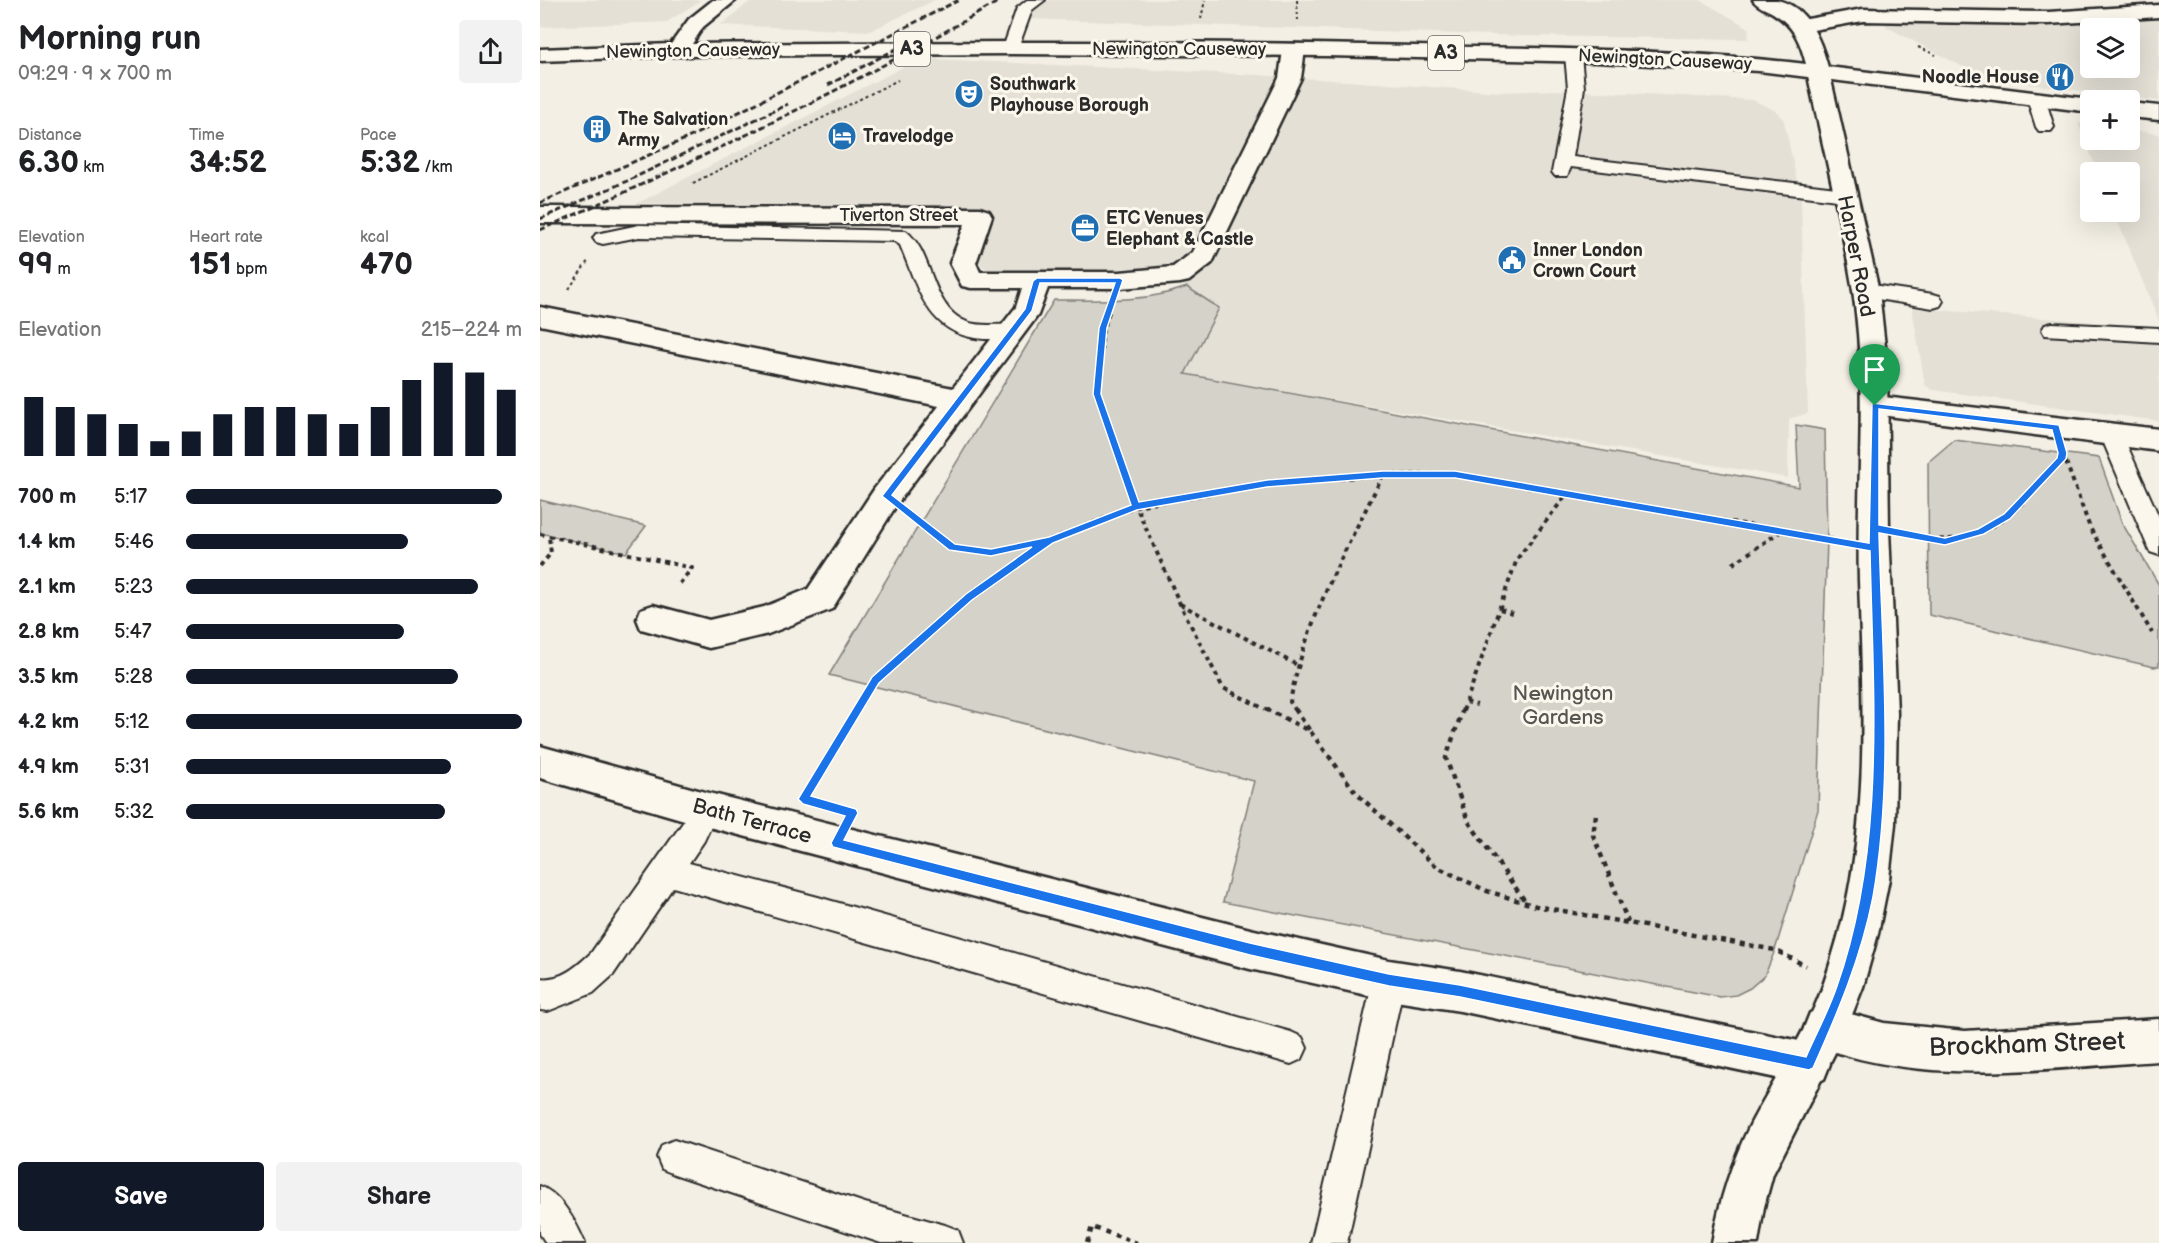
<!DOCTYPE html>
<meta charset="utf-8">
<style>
body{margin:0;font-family:"Balsamiq Sans",sans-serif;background:#f2f2f2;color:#202124;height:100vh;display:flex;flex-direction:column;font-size:22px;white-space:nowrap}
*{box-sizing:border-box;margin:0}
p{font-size:20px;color:#757577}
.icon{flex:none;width:33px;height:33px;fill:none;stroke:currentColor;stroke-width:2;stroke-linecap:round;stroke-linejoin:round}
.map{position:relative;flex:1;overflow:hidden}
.panel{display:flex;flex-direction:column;background:#fff;width:540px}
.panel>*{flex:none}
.buttons{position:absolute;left:1540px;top:18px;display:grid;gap:12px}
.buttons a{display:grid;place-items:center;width:60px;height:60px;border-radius:6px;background:#fff;box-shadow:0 6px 24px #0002;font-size:30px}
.pin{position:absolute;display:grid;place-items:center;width:51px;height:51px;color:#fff;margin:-62px -26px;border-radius:50% 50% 50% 0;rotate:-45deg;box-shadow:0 0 6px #0007}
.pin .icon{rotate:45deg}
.round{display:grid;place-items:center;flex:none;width:63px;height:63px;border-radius:6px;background:#f2f2f2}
.overview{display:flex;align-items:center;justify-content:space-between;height:102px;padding:0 18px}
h1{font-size:33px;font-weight:700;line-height:45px}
.metrics{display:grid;grid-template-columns:repeat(3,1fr);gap:9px;height:102px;padding:6px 18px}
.metrics div{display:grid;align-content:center}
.metrics b{font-size:30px;font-weight:700}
.metrics small{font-size:16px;font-weight:400}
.metrics p{font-size:16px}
.chart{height:168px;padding:12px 18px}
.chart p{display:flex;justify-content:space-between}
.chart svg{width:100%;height:108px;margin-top:6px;stroke:#111827;stroke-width:6}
.primary-button{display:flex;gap:12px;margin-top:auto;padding:12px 18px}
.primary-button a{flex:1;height:69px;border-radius:6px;background:#111827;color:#fff;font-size:24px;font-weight:700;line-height:69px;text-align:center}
.primary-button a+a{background:#f2f2f2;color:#202124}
ul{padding:0 18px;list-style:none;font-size:20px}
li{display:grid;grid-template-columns:96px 72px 1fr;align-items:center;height:45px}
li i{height:15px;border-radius:8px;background:#111827}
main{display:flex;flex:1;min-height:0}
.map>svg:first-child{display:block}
.built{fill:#e4e0d6;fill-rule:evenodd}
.green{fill:#d5d2c9;stroke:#807e7a;stroke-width:1.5}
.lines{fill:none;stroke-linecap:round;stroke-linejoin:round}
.service-casing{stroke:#2b2b2b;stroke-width:4}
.minor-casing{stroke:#2b2b2b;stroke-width:5}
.secondary-casing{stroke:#2b2b2b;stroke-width:5}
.primary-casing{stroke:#2b2b2b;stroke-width:5}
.path-far2{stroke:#2b2b2b;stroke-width:2;stroke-dasharray:3 3;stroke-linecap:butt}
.path-far1{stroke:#2b2b2b;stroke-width:4;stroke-dasharray:4.5 4.5;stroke-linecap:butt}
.path{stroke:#2b2b2b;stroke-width:4.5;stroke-dasharray:5 5;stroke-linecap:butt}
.service{fill:#fbf7ec;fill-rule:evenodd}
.minor{fill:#fbf7ec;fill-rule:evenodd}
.secondary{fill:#fbf7ec;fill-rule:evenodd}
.primary{fill:#fbf7ec;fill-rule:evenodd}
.rail{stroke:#2b2b2b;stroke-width:3;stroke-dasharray:6 3;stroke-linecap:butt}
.route{fill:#1a73e8;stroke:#fff;stroke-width:1.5;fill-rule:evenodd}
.labels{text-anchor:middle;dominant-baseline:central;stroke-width:6;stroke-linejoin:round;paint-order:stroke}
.far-street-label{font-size:18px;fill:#2b2b2b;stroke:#fbf7ec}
.far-poi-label{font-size:18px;font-weight:bold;fill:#2b2b2b;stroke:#fbf7ec;text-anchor:start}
.shield{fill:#fbf7ec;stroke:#696865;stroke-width:1.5}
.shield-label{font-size:20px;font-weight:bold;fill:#2b2b2b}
.street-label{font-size:21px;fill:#2b2b2b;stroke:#fbf7ec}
.park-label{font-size:21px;fill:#565552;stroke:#fbf7ec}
.near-street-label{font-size:26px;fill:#2b2b2b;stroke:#fbf7ec}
</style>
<main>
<section class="panel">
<div class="overview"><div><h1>Morning run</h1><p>09:29 · 9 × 700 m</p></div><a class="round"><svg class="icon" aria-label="share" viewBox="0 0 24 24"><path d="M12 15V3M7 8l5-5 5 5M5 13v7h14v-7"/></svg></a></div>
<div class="metrics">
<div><p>Distance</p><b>6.30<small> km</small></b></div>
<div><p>Time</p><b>34:52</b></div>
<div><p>Pace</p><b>5:32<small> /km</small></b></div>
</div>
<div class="metrics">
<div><p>Elevation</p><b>99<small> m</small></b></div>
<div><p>Heart rate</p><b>151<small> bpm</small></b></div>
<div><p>kcal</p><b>470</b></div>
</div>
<div class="chart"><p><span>Elevation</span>215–224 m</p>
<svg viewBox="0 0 160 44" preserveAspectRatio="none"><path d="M5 44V20M15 44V24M25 44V27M35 44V31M45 44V38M55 44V34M65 44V27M75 44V24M85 44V24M95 44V27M105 44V31M115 44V24M125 44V13M135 44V6M145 44V10M155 44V17"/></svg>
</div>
<ul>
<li><b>700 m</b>5:17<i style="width:94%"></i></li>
<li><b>1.4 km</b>5:46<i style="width:66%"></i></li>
<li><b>2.1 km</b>5:23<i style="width:87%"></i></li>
<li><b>2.8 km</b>5:47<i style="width:65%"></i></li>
<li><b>3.5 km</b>5:28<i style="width:81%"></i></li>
<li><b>4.2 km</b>5:12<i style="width:100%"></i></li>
<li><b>4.9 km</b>5:31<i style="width:79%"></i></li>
<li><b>5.6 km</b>5:32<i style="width:77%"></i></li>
</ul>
<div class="primary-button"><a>Save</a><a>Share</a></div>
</section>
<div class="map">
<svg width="1619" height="1243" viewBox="0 0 1619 1243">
<rect width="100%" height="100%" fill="#f3efe4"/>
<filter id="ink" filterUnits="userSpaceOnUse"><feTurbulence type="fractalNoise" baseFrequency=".0167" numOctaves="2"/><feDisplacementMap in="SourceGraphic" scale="12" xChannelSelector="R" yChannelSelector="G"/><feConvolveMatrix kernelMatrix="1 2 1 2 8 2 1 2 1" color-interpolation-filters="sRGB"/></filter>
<g filter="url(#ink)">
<!-- built -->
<g class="built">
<polygon points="0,0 161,0 127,22 0,27"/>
<polygon points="212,0 395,0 330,31 181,25"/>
<polygon points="504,0 1160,0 1209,28 1208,39 981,36 487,19 490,9"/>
<path d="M1353 18 1509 25 1619 18V101L1444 78 1345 26ZM1551 28H1590V68H1551Z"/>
<polygon points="391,59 718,75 962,92 1014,90 1106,94 1213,100 1230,108 1239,113 1244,121 1261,200 1268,413 1249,419 1248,478 644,374 679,308 647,287 626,267 452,273 436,261 438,209 98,203 371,63"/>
<polygon points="1538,123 1551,125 1551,140 1590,140 1590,130 1619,134 1619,321 1574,212 1590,212 1590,172 1558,172"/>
<polygon points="1372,308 1619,327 1619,421 1393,390 1385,385"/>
</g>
<!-- green -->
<g class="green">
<path d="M647 287 679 308 645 374 1259 487 1256 425 1285 430 1287 539 1278 810 1235 950 1225 975 1210 988 1196 995 1180 997 683 902 714 781 289 675 514 300C560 300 603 303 647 287Z"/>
<polygon points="1414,440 1559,458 1582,523 1619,585 1619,666 1614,667 1389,615 1388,462"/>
<polygon points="0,500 106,526 86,553 0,533"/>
</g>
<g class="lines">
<!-- service casing -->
<g class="service-casing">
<g id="service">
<polygon points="487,0 505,0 492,10 477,51 465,51 463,48 477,8"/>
<polygon points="1033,50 1041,55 1044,88 1033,157 1305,189 1312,191 1314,195 1312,199 1305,201 1031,167 1027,176 1015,176 1012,172 1028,88 1025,55"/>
<polygon points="1496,93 1502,94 1505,98 1514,127 1511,131 1499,131 1496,127 1487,98 1490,94"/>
<path d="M99 225 366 231C394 253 390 308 427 322 443 328 462 322 478 327L481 332 478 337C468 340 456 339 445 339 388 336 379 290 360 245L354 241 99 237 63 244 56 242 53 238 56 234Z"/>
<polygon points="1326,284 1393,294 1400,296 1403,301 1400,306 1393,308 1319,296 1316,291 1319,286"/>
<polygon points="1512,323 1619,328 1619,342 1505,335 1502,330 1505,325"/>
<polygon points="1571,426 1579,428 1582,434 1619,517 1619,555 1610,552 1607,545 1560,434 1563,428"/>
<path d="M165 796 175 800 179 809 164 841 149 863 278 897 751 1032 762 1037 767 1048 762 1059 751 1064 133 887 73 975 53 993 8 1011 0 1010V978C21 981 37 966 51 953L144 821 155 800Z"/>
<polygon points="849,964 860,969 865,980 807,1243 771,1243 833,980 838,969"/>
<polygon points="134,1140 325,1203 405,1225 418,1230 423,1243 341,1243 134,1174 122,1169 117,1157 122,1145"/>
<path d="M0 1186C21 1194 36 1222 45 1243H6L0 1234Z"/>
</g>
</g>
<!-- minor casing -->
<g class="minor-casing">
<g id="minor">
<polygon points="1619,5 1619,17 1508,24 1323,21 1262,32 1255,30 1252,26 1255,22 1262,20 1323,9 1508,12"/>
<polygon points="754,44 761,46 765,50 761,78 672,263 649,281 640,283 580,288 508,288 498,315 357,504 292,609 228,634 169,648 101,629 97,619 101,609 113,605 169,620 224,607 268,589 335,488 399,406 0,325 0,307 413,388 476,307 482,288 431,288 422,286 410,263 425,224 0,223 0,207 440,208 449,211 452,216 436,263 440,272 580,272 633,267 653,252 739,78 743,50 747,46"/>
<polygon points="1335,396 1619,429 1619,451 1325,413 1321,406 1325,399"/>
<polygon points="0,746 165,792 710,929 849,960 920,971 1269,1043 1284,1049 1290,1064 1284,1079 1269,1085 920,1011 849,1000 710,969 165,826 0,778"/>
<path d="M1285 1007 1344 1023 1425 1031 1619 1019V1061C1503 1068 1381 1088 1270 1043L1264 1028 1270 1013Z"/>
</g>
</g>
<!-- secondary casing -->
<g class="secondary-casing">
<path id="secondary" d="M1278 65 1286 66 1289 71 1339 291 1347 365 1349 530 1357 713 1355 824 1349 879 1338 934 1323 987 1304 1035 1233 1174 1224 1207 1218 1243H1172C1179 1201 1192 1161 1211 1123 1232 1083 1257 1046 1275 1006 1285 984 1291 960 1298 937 1330 822 1323 698 1319 581 1316 484 1328 387 1313 291 1301 217 1282 144 1267 71L1270 66Z"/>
</g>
<!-- primary casing -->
<g class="primary-casing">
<g id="primary">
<path d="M173 0H196L163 27 152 44C393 42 634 40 874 46 1005 48 1136 49 1266 64 1260 41 1254 26 1233 13 1226 9 1218 7 1213 0 1221 0 1230 0 1237 0 1268 6 1281 41 1288 67L1559 100H1551V112L1219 71 1057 62 787 56 471 54 137 56 0 61V49L131 44 149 19Z"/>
<polygon points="1590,103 1619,106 1619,120 1590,117"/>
</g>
</g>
<!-- path-far2 -->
<g class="path-far2">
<polyline points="757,0 758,20"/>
<polyline points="661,19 665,0"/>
<polyline points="1378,47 1396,55"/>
<polyline points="153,183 358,80"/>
<polyline points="29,289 48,261"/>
</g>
<!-- path-far1 -->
<g class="path-far1">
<polyline points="569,312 563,329 557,394 596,506 640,604 683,688 729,711"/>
<polyline points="1526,462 1550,528 1612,633"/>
<polyline points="375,518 413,547 451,552 506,541"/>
<polyline points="0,534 152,568 137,587"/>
<path d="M1373 536C1444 551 1477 512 1519 462"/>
<polyline points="1193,564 1241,531"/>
<polyline points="0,566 11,553 9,537"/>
<polyline points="640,604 757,665"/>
<polyline points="960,609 972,613"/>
<polyline points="926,702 937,705"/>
<polyline points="317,711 335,680 429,597 510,540 596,506 727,484 843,475 915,474 1295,540"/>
<path d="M756 711 750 702C765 621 807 548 843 475"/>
<polyline points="923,711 977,559 1027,494"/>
</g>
<!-- path -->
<g class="path">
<polyline points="726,709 770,731 817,794 897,867 947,891 996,906 1235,950 1266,966"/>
<polyline points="755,709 770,731"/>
<polyline points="923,709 906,758 928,821 985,901"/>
<polyline points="267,794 318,709"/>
<polyline points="1056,815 1053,835 1088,922"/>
<polyline points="547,1243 552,1227 597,1243"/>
</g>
<!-- service -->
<use href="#service" class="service"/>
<!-- minor -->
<use href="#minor" class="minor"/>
<!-- secondary -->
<use href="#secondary" class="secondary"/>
<!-- primary -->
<use href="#primary" class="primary"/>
<!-- rail -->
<g class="rail">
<polyline points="288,85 360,47"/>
<polyline points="0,203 152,136 419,0"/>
<polyline points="0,219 87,181 248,104"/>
<path d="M0 230C158 161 312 86 461 0"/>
</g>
</g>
</g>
<!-- route -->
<path class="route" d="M497 278H580L583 280 567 328 561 394 599 502 727 480 843 471H915L1329 543 1332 403 1519 425 1527 453 1526 459 1470 519 1444 534 1405 545 1339 533C1342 653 1354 777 1333 897 1321 958 1298 1012 1273 1068L1269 1070 920 997 849 986 710 955 293 847 291 843 305 816 263 804 258 799 332 677 426 594 492 547 451 556 409 550 342 496 485 309 493 281ZM500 283H575L559 328 553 394 591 505 509 537 451 549 415 544 352 495 492 311ZM1339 409 1512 430 1518 453 1517 458 1464 514 1438 529 1405 538 1339 525ZM843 478H915L1330 551C1333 695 1346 847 1297 986 1289 1010 1276 1034 1266 1057L920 985 849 974 710 943 304 840 318 813 316 809 271 796 339 683 432 600 513 543 597 510 727 487Z"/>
<!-- icons -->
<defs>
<g id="restaurant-disc" transform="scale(1.5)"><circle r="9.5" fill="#1f6fb2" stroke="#fbf7ec"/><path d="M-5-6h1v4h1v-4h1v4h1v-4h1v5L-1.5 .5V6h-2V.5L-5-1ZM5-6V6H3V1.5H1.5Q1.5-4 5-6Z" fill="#fff"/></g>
<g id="theatre-disc" transform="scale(1.5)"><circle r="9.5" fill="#1f6fb2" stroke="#fbf7ec"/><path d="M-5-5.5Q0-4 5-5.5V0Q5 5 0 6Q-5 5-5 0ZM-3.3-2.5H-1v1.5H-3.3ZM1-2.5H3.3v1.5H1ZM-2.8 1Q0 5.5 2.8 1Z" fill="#fff"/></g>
<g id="building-disc" transform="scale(1.5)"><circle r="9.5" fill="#1f6fb2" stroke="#fbf7ec"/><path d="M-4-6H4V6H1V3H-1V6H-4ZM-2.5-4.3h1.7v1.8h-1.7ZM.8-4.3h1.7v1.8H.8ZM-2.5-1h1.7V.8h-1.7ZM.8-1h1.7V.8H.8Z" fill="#fff"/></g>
<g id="hotel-disc" transform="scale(1.5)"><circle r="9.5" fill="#1f6fb2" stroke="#fbf7ec"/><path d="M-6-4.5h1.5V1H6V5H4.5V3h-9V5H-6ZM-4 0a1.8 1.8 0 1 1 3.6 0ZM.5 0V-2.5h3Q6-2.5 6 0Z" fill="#fff"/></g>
<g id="office-disc" transform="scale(1.5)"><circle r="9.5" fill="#1f6fb2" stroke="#fbf7ec"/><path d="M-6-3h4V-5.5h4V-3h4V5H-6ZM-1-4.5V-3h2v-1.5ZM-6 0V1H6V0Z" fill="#fff"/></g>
<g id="civic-disc" transform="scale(1.5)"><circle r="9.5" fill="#1f6fb2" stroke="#fbf7ec"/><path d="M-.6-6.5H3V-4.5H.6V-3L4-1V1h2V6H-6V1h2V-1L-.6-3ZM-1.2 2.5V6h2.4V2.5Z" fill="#fff"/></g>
</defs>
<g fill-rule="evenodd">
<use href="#restaurant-disc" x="1520" y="77"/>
<use href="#theatre-disc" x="429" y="94"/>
<use href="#building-disc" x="57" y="129"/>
<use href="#hotel-disc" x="302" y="136"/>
<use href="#office-disc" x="545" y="228"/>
<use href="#civic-disc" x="972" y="260"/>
</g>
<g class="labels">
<!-- far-street labels -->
<g class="far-street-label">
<text x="639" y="49">Newington Causeway</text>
<text transform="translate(153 51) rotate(-1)">Newington Causeway</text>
<text transform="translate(1125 60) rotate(3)">Newington Causeway</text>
<text x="359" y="215">Tiverton Street</text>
</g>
<!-- far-poi labels -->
<g class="far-poi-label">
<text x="1499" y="77" text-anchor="end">Noodle House</text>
<text x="450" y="84">Southwark<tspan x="450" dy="21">Playhouse Borough</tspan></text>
<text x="78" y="119">The Salvation<tspan x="78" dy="21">Army</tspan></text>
<text x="323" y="136">Travelodge</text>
<text x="566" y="218">ETC Venues<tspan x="566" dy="21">Elephant &amp; Castle</tspan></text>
<text x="993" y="250">Inner London<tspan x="993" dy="21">Crown Court</tspan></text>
</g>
<!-- shield labels -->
<g class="shield">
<rect x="354" y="32" width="36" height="34" rx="4.5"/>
<rect x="888" y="36" width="36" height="34" rx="4.5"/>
</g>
<g class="shield-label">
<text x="372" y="49">A3</text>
<text x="906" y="53">A3</text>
</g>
<!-- street labels -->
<g class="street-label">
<text transform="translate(1316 256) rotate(79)">Harper Road</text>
<text transform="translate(212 821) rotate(15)">Bath Terrace</text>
</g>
<!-- park labels -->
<g class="park-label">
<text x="1023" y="693">Newington<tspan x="1023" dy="24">Gardens</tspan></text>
</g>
<!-- near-street labels -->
<g class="near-street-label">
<text transform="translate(1487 1045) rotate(-2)">Brockham Street</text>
</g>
</g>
</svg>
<div class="buttons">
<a><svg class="icon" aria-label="layers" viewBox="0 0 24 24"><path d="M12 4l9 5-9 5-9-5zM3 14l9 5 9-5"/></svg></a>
<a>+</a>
<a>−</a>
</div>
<div class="pin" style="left:1335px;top:406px;background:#1e9e55"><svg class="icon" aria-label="arrive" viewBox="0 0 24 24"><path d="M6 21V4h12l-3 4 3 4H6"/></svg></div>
</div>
</main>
